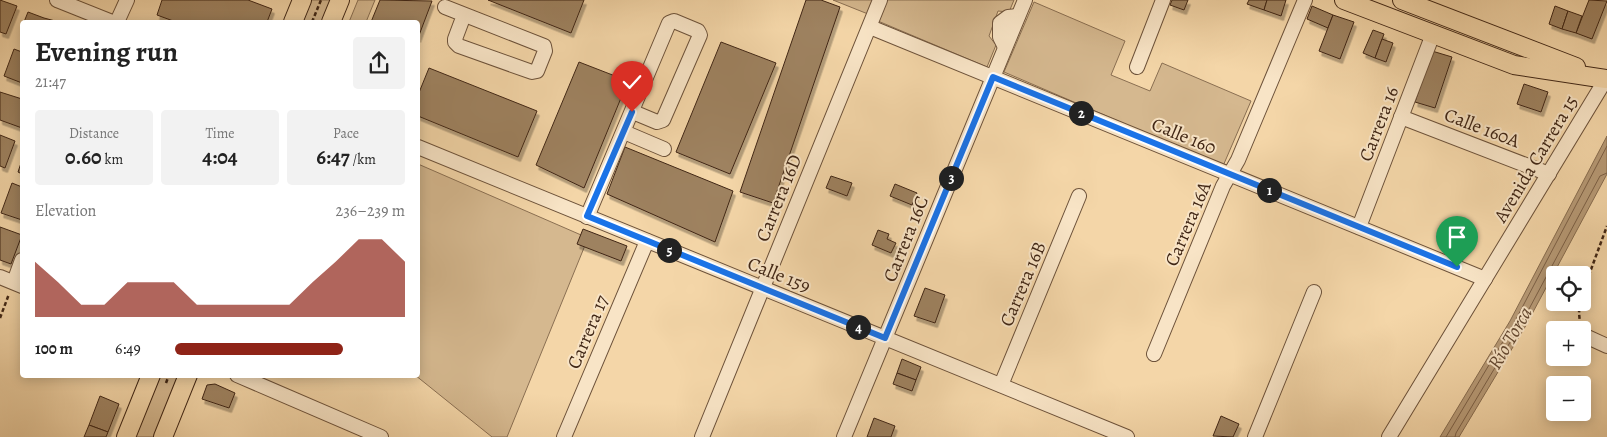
<!DOCTYPE html>
<meta charset="utf-8">
<style>
body{margin:0;font-family:Alegreya,serif;background:#f2f2f2;color:#222;height:100vh;display:flex;flex-direction:column;font-size:19px;white-space:nowrap}
*{box-sizing:border-box;margin:0}
p{font-size:16px;color:#767676}
.icon{flex:none;width:28px;height:28px;fill:none;stroke:currentColor;stroke-width:2;stroke-linecap:round;stroke-linejoin:round}
.map{position:relative;flex:1;overflow:hidden}
.side{position:absolute;left:20px;top:20px;width:400px;height:358px;display:flex;flex-direction:column;background:#fff;border-radius:5px;box-shadow:0 2px 12px #0003}
.side>*{flex:none}
.tools{position:absolute;left:1546px;top:266px;display:grid;gap:10px}
.tools a{display:grid;place-items:center;width:45px;height:45px;border-radius:5px;background:#fff;box-shadow:0 2px 12px #0003;font-size:25px}
.pin{position:absolute;display:grid;place-items:center;width:42px;height:42px;color:#fff;margin:-51px -21px;border-radius:50% 50% 50% 0;rotate:-45deg;box-shadow:0 0 5px #0007}
.pin .icon{rotate:45deg}
.km{position:absolute;width:25px;height:25px;margin:-12px;border-radius:50%;background:#222;color:#fff;font-size:14px;line-height:25px;text-align:center}
.round{display:grid;place-items:center;flex:none;width:52px;height:52px;border-radius:5px;background:#f2f2f2}
.overview{display:flex;align-items:center;justify-content:space-between;height:85px;padding:0 15px}
h1{font-size:28px;font-weight:600;line-height:38px}
.figures{display:grid;grid-template-columns:repeat(3,1fr);gap:8px;height:85px;padding:5px 15px}
.figures div{display:grid;align-content:center;border-radius:5px;background:#f2f2f2;text-align:center}
.figures b{font-size:21px;font-weight:600}
.figures small{font-size:14px;font-weight:400}
.figures p{font-size:14px}
.chart{height:140px;padding:10px 15px}
.chart p{display:flex;justify-content:space-between}
.chart svg{width:100%;height:90px;margin-top:5px;fill:#8f2418;opacity:.7}
ul{padding:0 15px;list-style:none;font-size:16px}
li{display:grid;grid-template-columns:80px 60px 1fr;align-items:center;height:38px}
li i{height:12px;border-radius:6px;background:#8f2418}
.map>svg:first-child{display:block}
.green{fill:#d5b88f;stroke:#8a6f52}
.water{fill:#b79a76;stroke:#876c4f}
.lines{fill:none;stroke-linecap:round;stroke-linejoin:round}
.shore{stroke:#7c6046;stroke-width:1}
.building{fill:#9e8261;stroke:#402615;filter:url(#shadow)}
.minor-casing{stroke:#6d523a;stroke-width:16}
.major-casing{stroke:#402615;stroke-width:20}
.path{stroke:#402615;stroke-width:2.5;stroke-dasharray:4 2.5;stroke-linecap:butt}
.minor{stroke:#f8e4c6;stroke-width:14}
.major{stroke:#f4d6a8;stroke-width:18}
.route-casing{stroke:#fff;stroke-width:10}
.route{stroke:#1a73e8;stroke-width:6}
.labels{text-anchor:middle;dominant-baseline:central;stroke-width:4;stroke-linejoin:round;paint-order:stroke}
.street-label{font-size:19px;fill:#402615;stroke:#f8e4c6}
.water-label{font-size:20px;font-style:italic;fill:#644932;stroke:#f8e4c6}
</style>
<div class="map">
<svg width="1607" height="437" viewBox="0 0 1607 437">
<defs>
<filter id="shadow"><feDropShadow dx="2.5" dy="4.5" stdDeviation="0" flood-color="#0004"/></filter>
</defs>
<rect width="100%" height="100%" fill="#f4d6a8"/>
<filter id="stains"><feTurbulence type="fractalNoise" baseFrequency=".004" numOctaves="4"/><feColorMatrix values="0 0 0 0 .2 0 0 0 0 .09 0 0 0 0 .02 0 0 0 .5 -.17"/></filter>
<radialGradient id="worn" r=".72"><stop offset=".6" stop-color="#630" stop-opacity="0"/><stop offset="1" stop-color="#630" stop-opacity=".3"/></radialGradient>
<!-- green -->
<g class="green">
<polygon points="311,0 332,0 323,22 301,22"/>
<polygon points="358,0 375,0 366,22 349,22"/>
<polygon points="833,0 874,0 868,14"/>
<polygon points="887,0 1014,0 1009,12 998,11 989,36 996,45 987,67 878,21"/>
<polygon points="1034,2 1125,41 1111,75 1150,91 1162,63 1251,101 1223,166 1004,72"/>
<polygon points="418,164 588,238 507,437 492,437 415,375 418,375"/>
<polygon points="160,375 181,375 155,437 135,437"/>
</g>
<!-- water -->
<polygon class="water" points="1607,136 1607,174 1525,327 1459,437 1440,437 1510,321"/>
<g class="lines">
<!-- shore -->
<g class="shore">
<polyline points="1446,437 1514,323 1607,146"/>
<polyline points="1455,437 1456,433 1521,324 1600,176 1607,173"/>
</g>
</g>
<!-- building -->
<g class="building">
<polygon points="0,0 17,6 6,34 0,32"/>
<polygon points="162,0 248,0 272,9 267,22 176,22 157,15"/>
<polygon points="380,0 432,1 418,38 418,22 371,22"/>
<polygon points="488,0 584,0 571,33"/>
<polygon points="806,0 821,0 840,7 773,203 740,192"/>
<polygon points="1172,0 1188,0 1184,10 1170,5"/>
<polygon points="1249,0 1267,0 1264,10 1247,4"/>
<polygon points="1267,0 1286,0 1281,16 1264,10"/>
<polygon points="1589,0 1607,1 1592,39 1576,33"/>
<polygon points="1312,6 1333,15 1328,28 1307,19"/>
<polygon points="1555,6 1568,11 1562,29 1549,24"/>
<polygon points="1568,11 1582,16 1576,33 1562,29"/>
<polygon points="28,12 44,18 59,22 24,22"/>
<polygon points="1333,15 1354,22 1340,59 1319,51"/>
<polygon points="1373,30 1384,34 1375,58 1363,53"/>
<polygon points="1382,39 1393,43 1386,62 1375,58"/>
<polygon points="721,42 776,63 730,174 676,152"/>
<polygon points="14,49 22,52 22,83 4,76"/>
<polygon points="1432,51 1452,57 1435,108 1415,102"/>
<polygon points="579,62 628,81 584,188 536,165"/>
<polygon points="429,68 537,111 518,157 418,116 418,95"/>
<polygon points="1524,84 1548,92 1541,112 1517,104"/>
<polygon points="0,92 22,99 22,128 0,120"/>
<polygon points="0,135 15,141 5,168 0,166"/>
<polygon points="625,147 733,191 715,242 607,194"/>
<polygon points="22,160 22,174 18,172"/>
<polygon points="831,176 852,183 847,196 826,188"/>
<polygon points="12,183 22,187 22,220 1,213"/>
<polygon points="895,184 917,193 912,205 890,196"/>
<polygon points="0,227 22,235 11,264 0,260"/>
<polygon points="583,229 627,246 621,261 577,244"/>
<polygon points="878,230 889,234 887,239 896,243 891,253 872,245"/>
<polygon points="925,288 945,295 935,323 914,316"/>
<polygon points="902,359 921,367 916,380 897,373"/>
<polygon points="897,373 916,380 912,391 893,384"/>
<polygon points="215,384 235,393 229,408 202,399 207,385"/>
<polygon points="100,396 119,404 108,432 89,425"/>
<polygon points="1221,416 1239,424 1233,437 1213,436"/>
<polygon points="874,418 895,426 891,437 867,437"/>
<polygon points="89,425 108,432 106,437 84,437"/>
</g>
<g class="lines">
<!-- minor casing -->
<g class="minor-casing">
<g id="minor">
<polyline points="57,0 112,22"/>
<polyline points="445,7 544,46 545,51 537,71 532,72 459,46 455,42 455,39 464,15"/>
<polyline points="117,22 127,0"/>
<polyline points="870,27 1485,279"/>
<polyline points="1005,47 1000,37 1000,23 1008,17 1018,16"/>
<polyline points="1137,67 1163,0"/>
<polyline points="1401,117 1549,174"/>
<polyline points="624,132 664,149"/>
<polyline points="418,147 1127,437"/>
<polyline points="587,217 669,23 674,21 698,31 700,35 663,120 657,122 633,112"/>
<polyline points="1359,227 1433,34"/>
<polyline points="0,277 22,286"/>
<polyline points="14,282 22,260"/>
<polyline points="1583,335 1607,346"/>
<polyline points="1154,354 1223,186 1238,160 1305,0"/>
<polyline points="237,375 381,437"/>
<polyline points="1001,385 1079,196"/>
<polyline points="564,437 647,241"/>
<polyline points="702,437 880,0"/>
<polyline points="844,437 1025,0"/>
<polyline points="1255,437 1314,292"/>
<polyline points="1389,437 1606,79"/>
</g>
</g>
<!-- major casing -->
<g class="major-casing">
<g id="major">
<polyline points="1344,0 1514,65 1606,79"/>
<polyline points="1402,0 1576,67"/>
<polyline points="293,22 302,0"/>
<polyline points="331,22 340,0"/>
<polyline points="126,437 151,375"/>
<polyline points="163,437 188,375"/>
</g>
</g>
<!-- path -->
<g class="path">
<polyline points="312,22 321,0"/>
<polyline points="1582,294 1607,226"/>
<polyline points="1580,302 1579,313 1580,323"/>
<polyline points="0,318 9,294"/>
<polyline points="166,383 169,375"/>
</g>
<!-- minor -->
<use href="#minor" class="minor"/>
<!-- major -->
<use href="#major" class="major"/>
</g>
<g class="lines">
<!-- route casing -->
<g class="route-casing">
<polyline id="route" points="632,112 587,216 885,338 993,77 1457,267"/>
</g>
<!-- route -->
<use href="#route" class="route"/>
</g>
<g class="labels">
<!-- street labels -->
<g class="street-label">
<text transform="translate(1379 124) rotate(-69)">Carrera 16</text>
<text transform="translate(1482 128) rotate(21)">Calle 160A</text>
<text transform="translate(1184 136) rotate(22)">Calle 160</text>
<text transform="translate(1536 159) rotate(-59)">Avenida Carrera 15</text>
<text transform="translate(779 198) rotate(-68)">Carrera 16D</text>
<text transform="translate(1188 224) rotate(-67)">Carrera 16A</text>
<text transform="translate(906 239) rotate(-68)">Carrera 16C</text>
<text transform="translate(779 275) rotate(22)">Calle 159</text>
<text transform="translate(1023 284) rotate(-67)">Carrera 16B</text>
<text transform="translate(588 332) rotate(-67)">Carrera 17</text>
</g>
<!-- water labels -->
<g class="water-label">
<text transform="translate(1510 338) rotate(-60)">Río Torca</text>
</g>
</g>
<rect width="100%" height="100%" filter="url(#stains)"/>
<rect width="100%" height="100%" fill="url(#worn)"/>
</svg>
<div class="tools">
<a><svg class="icon" aria-label="locate" viewBox="0 0 24 24"><circle cx="12" cy="12" r="6"/><path d="M12 2v4M12 18v4M2 12h4M18 12h4"/></svg></a>
<a>+</a>
<a>−</a>
</div>
<div class="pin" style="left:1457px;top:267px;background:#1e9e55"><svg class="icon" aria-label="arrive" viewBox="0 0 24 24"><path d="M6 21V4h12l-3 4 3 4H6"/></svg></div>
<div class="pin" style="left:632px;top:112px;background:#d93025"><svg class="icon" aria-label="check" viewBox="0 0 24 24"><path d="M5 12l5 5 9-10"/></svg></div>
<b class="km" style="left:1269px;top:190px">1</b>
<b class="km" style="left:1081px;top:113px">2</b>
<b class="km" style="left:951px;top:178px">3</b>
<b class="km" style="left:858px;top:327px">4</b>
<b class="km" style="left:669px;top:250px">5</b>
<section class="side">
<div class="overview"><div><h1>Evening run</h1><p>21:47</p></div><a class="round"><svg class="icon" aria-label="share" viewBox="0 0 24 24"><path d="M12 15V3M7 8l5-5 5 5M5 13v7h14v-7"/></svg></a></div>
<div class="figures">
<div><p>Distance</p><b>0.60<small> km</small></b></div>
<div><p>Time</p><b>4:04</b></div>
<div><p>Pace</p><b>6:47<small> /km</small></b></div>
</div>
<div class="chart"><p><span>Elevation</span>236–239 m</p>
<svg viewBox="0 0 160 44" preserveAspectRatio="none"><path d="M0 44V17L10 27L20 38L30 38L40 27L50 27L60 27L70 38L80 38L90 38L100 38L110 38L120 27L130 17L140 6L150 6L160 17V44z"/></svg>
</div>
<ul>
<li><b>100 m</b>6:49<i style="width:73%"></i></li>
</ul>
</section>
</div>
